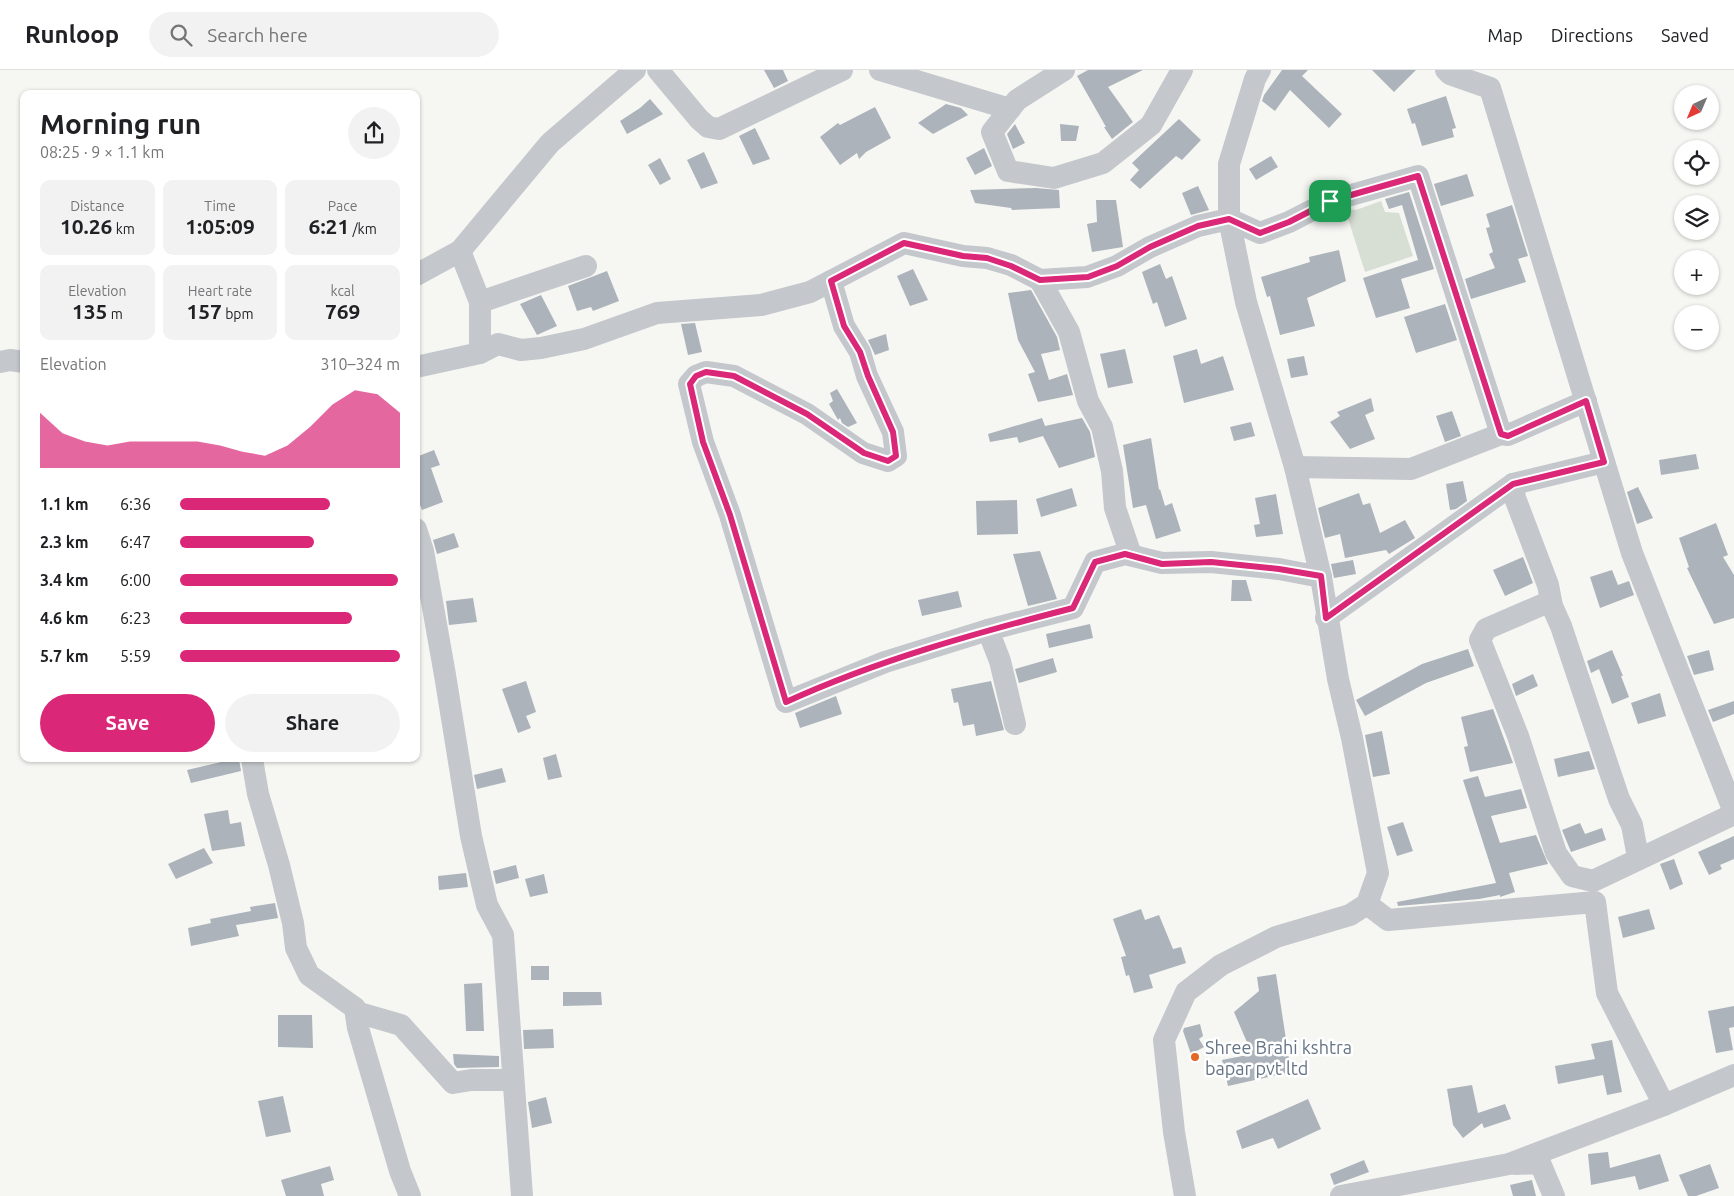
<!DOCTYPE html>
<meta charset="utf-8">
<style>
body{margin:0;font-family:Ubuntu,sans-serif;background:#f2f2f2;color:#202124;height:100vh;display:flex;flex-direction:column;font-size:19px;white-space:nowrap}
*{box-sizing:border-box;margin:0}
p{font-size:16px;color:#757577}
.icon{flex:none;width:28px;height:28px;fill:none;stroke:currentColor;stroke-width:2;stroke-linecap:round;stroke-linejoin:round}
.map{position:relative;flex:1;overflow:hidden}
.sheet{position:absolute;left:20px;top:20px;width:400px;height:672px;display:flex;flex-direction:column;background:#fff;border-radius:10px;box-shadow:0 1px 4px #0004}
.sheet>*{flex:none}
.needle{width:32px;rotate:224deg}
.controls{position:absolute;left:1674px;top:15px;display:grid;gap:10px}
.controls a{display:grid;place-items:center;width:45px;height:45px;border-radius:50%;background:#fff;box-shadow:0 1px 4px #0004;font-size:25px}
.pin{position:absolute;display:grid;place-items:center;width:42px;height:42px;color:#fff;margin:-21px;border-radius:10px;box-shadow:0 2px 8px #0006}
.round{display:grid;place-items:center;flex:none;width:52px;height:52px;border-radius:26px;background:#f2f2f2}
.headline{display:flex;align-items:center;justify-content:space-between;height:85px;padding:0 20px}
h1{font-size:28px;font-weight:700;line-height:38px}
.stats{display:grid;grid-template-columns:repeat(3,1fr);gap:8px;height:85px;padding:5px 20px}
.stats div{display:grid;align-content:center;border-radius:10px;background:#f2f2f2;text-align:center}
.stats b{font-size:21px;font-weight:700}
.stats small{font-size:14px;font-weight:400}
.stats p{font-size:14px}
.chart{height:140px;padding:10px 20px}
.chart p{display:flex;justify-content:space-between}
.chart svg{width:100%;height:90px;margin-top:5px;fill:#db2777;opacity:.7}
.primary-button{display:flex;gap:10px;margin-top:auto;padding:10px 20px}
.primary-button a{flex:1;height:58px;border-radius:30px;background:#db2777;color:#fff;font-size:20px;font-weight:700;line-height:58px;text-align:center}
.primary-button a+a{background:#f2f2f2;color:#202124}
ul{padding:0 20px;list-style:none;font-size:16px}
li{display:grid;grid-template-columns:80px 60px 1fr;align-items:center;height:38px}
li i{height:12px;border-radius:6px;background:#db2777}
header{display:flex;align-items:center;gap:30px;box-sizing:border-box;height:70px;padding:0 25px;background:#fff;border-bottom:1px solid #e0e0e0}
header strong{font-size:24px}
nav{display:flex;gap:28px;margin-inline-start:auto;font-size:18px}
.search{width:350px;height:45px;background:#f2f2f2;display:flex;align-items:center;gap:12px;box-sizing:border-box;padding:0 18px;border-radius:28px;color:#757577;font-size:19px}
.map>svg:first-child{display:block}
.green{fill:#d7ded4}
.building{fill:#acb3ba}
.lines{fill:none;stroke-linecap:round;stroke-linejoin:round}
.minor{stroke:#c4c7cb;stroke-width:22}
.route-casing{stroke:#fff;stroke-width:10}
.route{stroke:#db2777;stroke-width:6}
.poi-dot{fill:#e56525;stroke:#fff;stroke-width:2}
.labels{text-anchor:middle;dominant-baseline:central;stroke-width:5;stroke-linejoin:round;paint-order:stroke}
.poi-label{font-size:18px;fill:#657485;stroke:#fff;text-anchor:start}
</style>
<header>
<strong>Runloop</strong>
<div class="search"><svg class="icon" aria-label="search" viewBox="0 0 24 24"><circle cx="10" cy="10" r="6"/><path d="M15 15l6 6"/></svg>Search here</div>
<nav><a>Map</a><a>Directions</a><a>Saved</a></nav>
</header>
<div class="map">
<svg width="1734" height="1126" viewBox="0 0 1734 1126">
<rect width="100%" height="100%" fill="#f6f7f3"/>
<!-- green -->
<polygon class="green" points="1381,131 1385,142 1399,143 1413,186 1365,202 1345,139 1356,140"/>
<!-- building -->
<g class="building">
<polygon points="764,0 783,0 788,11 774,18"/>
<polygon points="1088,0 1143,0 1108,17 1133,52 1112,69 1104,57 1106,57 1077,6"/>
<polygon points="1282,0 1308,0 1302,6 1342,44 1329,58 1290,20 1275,41 1262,31 1264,25"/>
<polygon points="1372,0 1416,0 1394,22"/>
<polygon points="1446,26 1456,58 1452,59 1454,67 1422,76 1415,53 1412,54 1407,39"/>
<polygon points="650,29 663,44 627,64 620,51 640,38"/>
<polygon points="946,34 961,38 968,45 933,64 918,53"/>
<polygon points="875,37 891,68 866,82 859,89 857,83 840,95 820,67 838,53 840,55"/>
<polygon points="1179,49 1201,70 1182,90 1176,86 1140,119 1130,110 1139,100 1132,93"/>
<polygon points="1015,54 1025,73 1013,79 1007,64"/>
<polygon points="1060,54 1079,56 1076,71 1061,71"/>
<polygon points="755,58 770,89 753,95 739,66"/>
<polygon points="984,78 992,96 975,105 966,88"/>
<polygon points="704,82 718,113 701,119 687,90"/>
<polygon points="1271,86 1278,97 1256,110 1249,99"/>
<polygon points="660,88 671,109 660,115 648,95"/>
<polygon points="1467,104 1474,126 1441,136 1434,114"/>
<polygon points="1198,116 1209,140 1191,145 1182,123"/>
<polygon points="1036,118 1059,120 1060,138 1012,140 1011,138 975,133 970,120"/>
<polygon points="1409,122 1434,199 1401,209 1410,238 1376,248 1363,208 1418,190 1402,135 1389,139 1385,129"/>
<polygon points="1096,130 1116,130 1123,177 1092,182 1087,154 1097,152"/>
<polygon points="1512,135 1528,186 1518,189 1526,212 1471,229 1465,209 1495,198 1489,184 1493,182 1486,158 1490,157 1486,144"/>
<polygon points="1339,180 1346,211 1307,228 1315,256 1280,265 1270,226 1267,227 1261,207 1310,192 1309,187"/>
<polygon points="1160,194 1166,209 1172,206 1187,249 1165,257 1157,232 1153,234 1142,202"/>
<polygon points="913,199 928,230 910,236 897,206"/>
<polygon points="607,201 619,231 593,241 591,237 577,241 568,216"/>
<polygon points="1031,220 1057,267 1060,280 1041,284 1049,310 1067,304 1073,325 1038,332 1028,304 1035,302 1018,270 1008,223"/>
<polygon points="541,225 557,256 537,265 520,234"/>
<polygon points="1445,234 1457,270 1416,283 1404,247"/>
<polygon points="695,253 702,282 688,285 681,254"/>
<polygon points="886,264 889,280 875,285 868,270"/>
<polygon points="1125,279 1133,313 1108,318 1100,284"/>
<polygon points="1197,279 1201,294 1223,286 1234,320 1184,333 1173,286"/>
<polygon points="1304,286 1308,305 1291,308 1287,289"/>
<polygon points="837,319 857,353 848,357 842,353 840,348 838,350 829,334 833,331 830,323"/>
<polygon points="1371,328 1374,341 1365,345 1375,369 1350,379 1330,352 1340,346 1337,342"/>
<polygon points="1452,341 1461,366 1445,372 1436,346"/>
<polygon points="1042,348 1045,356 1082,348 1090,362 1095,387 1059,398 1043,366 1019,373 1017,367 990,372 988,364"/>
<polygon points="1251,352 1255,366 1234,371 1230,357"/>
<polygon points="1151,368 1159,420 1160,419 1165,436 1172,433 1181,461 1156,469 1146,435 1133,438 1123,375"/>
<polygon points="434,380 440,395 431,398 443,432 422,440 416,424 416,387"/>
<polygon points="1696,384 1699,399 1661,405 1659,390"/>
<polygon points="1463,411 1467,431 1456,439 1450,440 1446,414"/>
<polygon points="1638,417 1653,448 1637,454 1627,422"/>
<polygon points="1072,418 1077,436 1041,447 1036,429"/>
<polygon points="1359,423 1363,435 1370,433 1380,463 1405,450 1415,468 1389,484 1386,480 1345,488 1340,464 1325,468 1318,438"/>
<polygon points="1276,424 1283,464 1256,467 1254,455 1260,454 1255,428"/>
<polygon points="1017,430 1018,464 977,465 976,431"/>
<polygon points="1716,453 1728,485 1723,487 1734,505 1734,548 1714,554 1687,498 1689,497 1679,468"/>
<polygon points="454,463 459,477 437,484 433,470"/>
<polygon points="1040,481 1057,529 1028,536 1013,484"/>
<polygon points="1523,487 1533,513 1505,526 1493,500"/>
<polygon points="1353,490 1356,504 1334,508 1331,494"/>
<polygon points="1612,500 1618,515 1629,511 1634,525 1600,538 1590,507"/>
<polygon points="1232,510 1246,510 1252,531 1231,531"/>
<polygon points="958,521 962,537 922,546 918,530"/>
<polygon points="473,528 477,552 449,555 446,531"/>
<polygon points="1090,554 1093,568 1049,578 1046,564"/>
<polygon points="1468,579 1474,596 1426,613 1365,646 1356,630 1422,594"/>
<polygon points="1612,580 1623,606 1621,606 1629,627 1612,634 1599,599 1591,603 1587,591"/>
<polygon points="1709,580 1714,600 1694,605 1687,586"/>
<polygon points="1053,588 1057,602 1019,613 1015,599"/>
<polygon points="1533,604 1538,616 1516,626 1512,614"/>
<polygon points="526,611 536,642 526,646 531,658 518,663 502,619"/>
<polygon points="991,611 1004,660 976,666 974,654 963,656 958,632 954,633 951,619"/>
<polygon points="1660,623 1666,646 1638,654 1631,633"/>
<polygon points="836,626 842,644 800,658 795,643"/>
<polygon points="1734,631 1734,644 1713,652 1708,640"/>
<polygon points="1493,639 1513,693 1470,702 1464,677 1468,676 1461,647"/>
<polygon points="1382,661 1390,704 1373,707 1365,665"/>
<polygon points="1589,681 1595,699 1558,707 1554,689"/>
<polygon points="556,684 562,707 548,710 543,688"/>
<polygon points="234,689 239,689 241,701 191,713 187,700"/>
<polygon points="502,698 506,712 477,719 474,705"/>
<polygon points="1478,706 1485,727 1521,719 1527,738 1491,746 1500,773 1536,765 1548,794 1509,803 1515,822 1500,827 1500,825 1479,829 1398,836 1397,832 1496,813 1463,710"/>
<polygon points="228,740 230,754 241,752 245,776 212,781 204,744"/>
<polygon points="1403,752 1413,781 1397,786 1387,757"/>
<polygon points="1580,753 1585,764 1602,758 1606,770 1571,782 1562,760"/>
<polygon points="1734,766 1734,789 1720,795 1722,799 1709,805 1698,782"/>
<polygon points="204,778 213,793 176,809 168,794"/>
<polygon points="1674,789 1683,814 1670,820 1660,794"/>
<polygon points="516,795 519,808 496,814 493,801"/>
<polygon points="466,803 468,817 439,820 438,806"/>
<polygon points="544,804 548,823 530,827 525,809"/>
<polygon points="275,833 278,848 236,855 239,866 191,876 188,858 211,853 210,849 251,841 250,837"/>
<polygon points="1141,839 1145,850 1159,845 1173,879 1181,877 1186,893 1149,905 1153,918 1134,923 1129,905 1126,906 1121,887 1126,886 1113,849"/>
<polygon points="1649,839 1655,859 1623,868 1618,847"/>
<rect x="531" y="896" width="18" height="14"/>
<polygon points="1276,904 1291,1002 1228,1016 1222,990 1252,984 1234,942 1259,921 1257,907"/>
<polygon points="482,913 484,961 466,961 464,914"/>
<polygon points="563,922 601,922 602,935 563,936"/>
<polygon points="1734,936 1734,957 1729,958 1733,980 1716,983 1708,941"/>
<polygon points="278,945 312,945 313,978 278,977"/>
<polygon points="1200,954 1203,966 1199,969 1204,977 1191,984 1183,961 1184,958"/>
<polygon points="553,959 554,978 524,979 523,960"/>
<polygon points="1612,970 1622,1022 1607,1025 1603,1005 1558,1014 1555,996 1595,989 1591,974"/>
<polygon points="453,984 499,986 499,997 457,998 454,994"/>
<polygon points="1472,1015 1478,1043 1505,1034 1511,1049 1484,1058 1482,1053 1463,1068 1453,1055 1447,1019"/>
<polygon points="283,1026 291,1062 266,1067 258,1031"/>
<polygon points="546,1027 552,1053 532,1058 528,1032"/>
<polygon points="1308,1029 1321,1059 1278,1079 1273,1068 1242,1079 1236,1061"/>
<polygon points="1608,1082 1610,1098 1660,1084 1669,1111 1639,1120 1635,1106 1591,1115 1588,1084"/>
<polygon points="1364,1090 1369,1102 1334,1115 1330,1104"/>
<polygon points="1710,1094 1719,1118 1696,1126 1688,1126 1679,1105"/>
<polygon points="330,1096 334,1110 321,1114 324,1126 286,1126 281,1110"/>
<polygon points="1532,1110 1536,1126 1513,1126 1510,1115"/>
</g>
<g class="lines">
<!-- minor -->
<g class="minor">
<polyline points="658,0 699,49 708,57 719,59 842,0"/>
<polyline points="880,0 1010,39"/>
<polyline points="1064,0 1017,30 992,62 1008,101 1054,108 1103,93 1151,55 1182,0"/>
<polyline points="1446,0 1450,4 1490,18 1632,483 1734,742"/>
<polyline points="416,205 460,181 550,73 635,0"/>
<polyline points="1040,210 1069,262 1088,331 1102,357 1112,401 1115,438 1131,485"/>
<polyline points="831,211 844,256 860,282 867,306 893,362 896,386 888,391 863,383 807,344 734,306 706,302 696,306 689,314 703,372 730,445 786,632 885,592 988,560"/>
<polyline points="480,232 586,196"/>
<polyline points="480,283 498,274 521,280 541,278 584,269 657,243 761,235 810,222 904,173 963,186 987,188 1011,195 1040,210 1087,207 1117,196 1150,177 1198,156 1229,149 1260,163 1289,152 1330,131 1418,106 1501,364"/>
<polyline points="0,292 10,290 24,292"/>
<polyline points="416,297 480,283 480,232 460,181"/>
<polyline points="1295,397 1411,399 1501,364 1508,365 1586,331"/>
<polyline points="1513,414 1515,428 1548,515 1552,536"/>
<polyline points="416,459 423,481 445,605 471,766 487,835 503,865 522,1126"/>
<polyline points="1326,548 1513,414 1604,392"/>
<polyline points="1015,654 1000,591 988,560 1073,538 1095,492 1125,484 1162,493 1211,492 1279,499 1321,507"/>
<polyline points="252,689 258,724 279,795 293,853 296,878 309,905 355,938 358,958 400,1101 410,1126"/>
<polyline points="1637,782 1632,755 1619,729 1561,556 1552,536 1544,534 1486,559 1480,570 1518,666 1556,783 1572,806 1593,811 1734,744"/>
<polyline points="1367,834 1388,850 1595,832 1607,923 1664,1035"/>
<polyline points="356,942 401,955 453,1013 471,1010 513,1010"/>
<polyline points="1515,1094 1540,1093 1554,1126"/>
<polyline points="1185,1126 1174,1062 1164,970 1186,922 1221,895 1276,867 1350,845 1367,834 1378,803 1352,668 1338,609 1321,507 1295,397 1246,232 1229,149 1229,94 1255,9 1260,0"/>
<polyline points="1341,1126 1509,1094 1664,1035 1734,1005"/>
</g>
</g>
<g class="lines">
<!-- route casing -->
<g class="route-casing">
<path id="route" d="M1418 106 1501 364 1508 366 1586 331 1604 392 1513 414 1326 548 1321 506 1279 499 1211 492 1162 494 1125 484 1095 492 1073 538C976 563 878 590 786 632L730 445 703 372 690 314 696 306 706 302 734 306 807 344 864 383 888 391 896 386 893 362 868 306 860 282 844 256 831 211 904 173 963 186 987 188 1011 196 1040 210 1088 207 1117 196 1150 177 1198 156 1229 149 1260 163 1289 152 1330 131Z"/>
</g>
<!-- route -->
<use href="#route" class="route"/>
</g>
<!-- markers -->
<circle class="poi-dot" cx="1195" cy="987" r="5"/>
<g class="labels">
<!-- poi labels -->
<g class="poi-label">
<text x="1205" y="977">Shree Brahi kshtra<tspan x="1205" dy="21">bapar pvt ltd</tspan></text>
</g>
</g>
</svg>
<div class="controls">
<a><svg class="needle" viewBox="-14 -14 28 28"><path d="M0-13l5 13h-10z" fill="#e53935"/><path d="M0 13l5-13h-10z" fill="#757577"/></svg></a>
<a><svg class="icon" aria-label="locate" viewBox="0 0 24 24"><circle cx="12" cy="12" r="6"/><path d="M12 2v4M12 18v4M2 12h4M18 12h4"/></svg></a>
<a><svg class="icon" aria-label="layers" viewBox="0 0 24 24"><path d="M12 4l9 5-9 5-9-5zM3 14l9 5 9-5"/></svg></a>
<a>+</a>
<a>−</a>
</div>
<div class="pin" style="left:1330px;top:131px;background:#1e9e55"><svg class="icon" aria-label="arrive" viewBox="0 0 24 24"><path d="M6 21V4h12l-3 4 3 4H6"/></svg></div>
<section class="sheet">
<div class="headline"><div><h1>Morning run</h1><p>08:25 · 9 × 1.1 km</p></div><a class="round"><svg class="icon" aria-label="share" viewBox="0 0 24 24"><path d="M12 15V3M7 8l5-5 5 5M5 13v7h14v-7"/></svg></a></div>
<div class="stats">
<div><p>Distance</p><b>10.26<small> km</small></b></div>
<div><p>Time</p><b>1:05:09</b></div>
<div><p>Pace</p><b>6:21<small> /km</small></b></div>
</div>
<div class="stats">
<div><p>Elevation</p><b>135<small> m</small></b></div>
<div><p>Heart rate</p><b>157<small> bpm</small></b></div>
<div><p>kcal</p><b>769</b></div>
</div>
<div class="chart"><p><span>Elevation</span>310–324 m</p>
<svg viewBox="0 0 160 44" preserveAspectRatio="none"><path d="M0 44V17L10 27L20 31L30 33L40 31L50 31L60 31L70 31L80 33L90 36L100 38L110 33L120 24L130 13L140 6L150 8L160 17V44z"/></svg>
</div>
<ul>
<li><b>1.1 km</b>6:36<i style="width:68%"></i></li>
<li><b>2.3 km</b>6:47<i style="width:61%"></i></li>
<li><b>3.4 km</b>6:00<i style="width:99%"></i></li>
<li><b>4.6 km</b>6:23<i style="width:78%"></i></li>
<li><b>5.7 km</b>5:59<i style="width:100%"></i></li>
</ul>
<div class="primary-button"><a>Save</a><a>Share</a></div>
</section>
</div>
